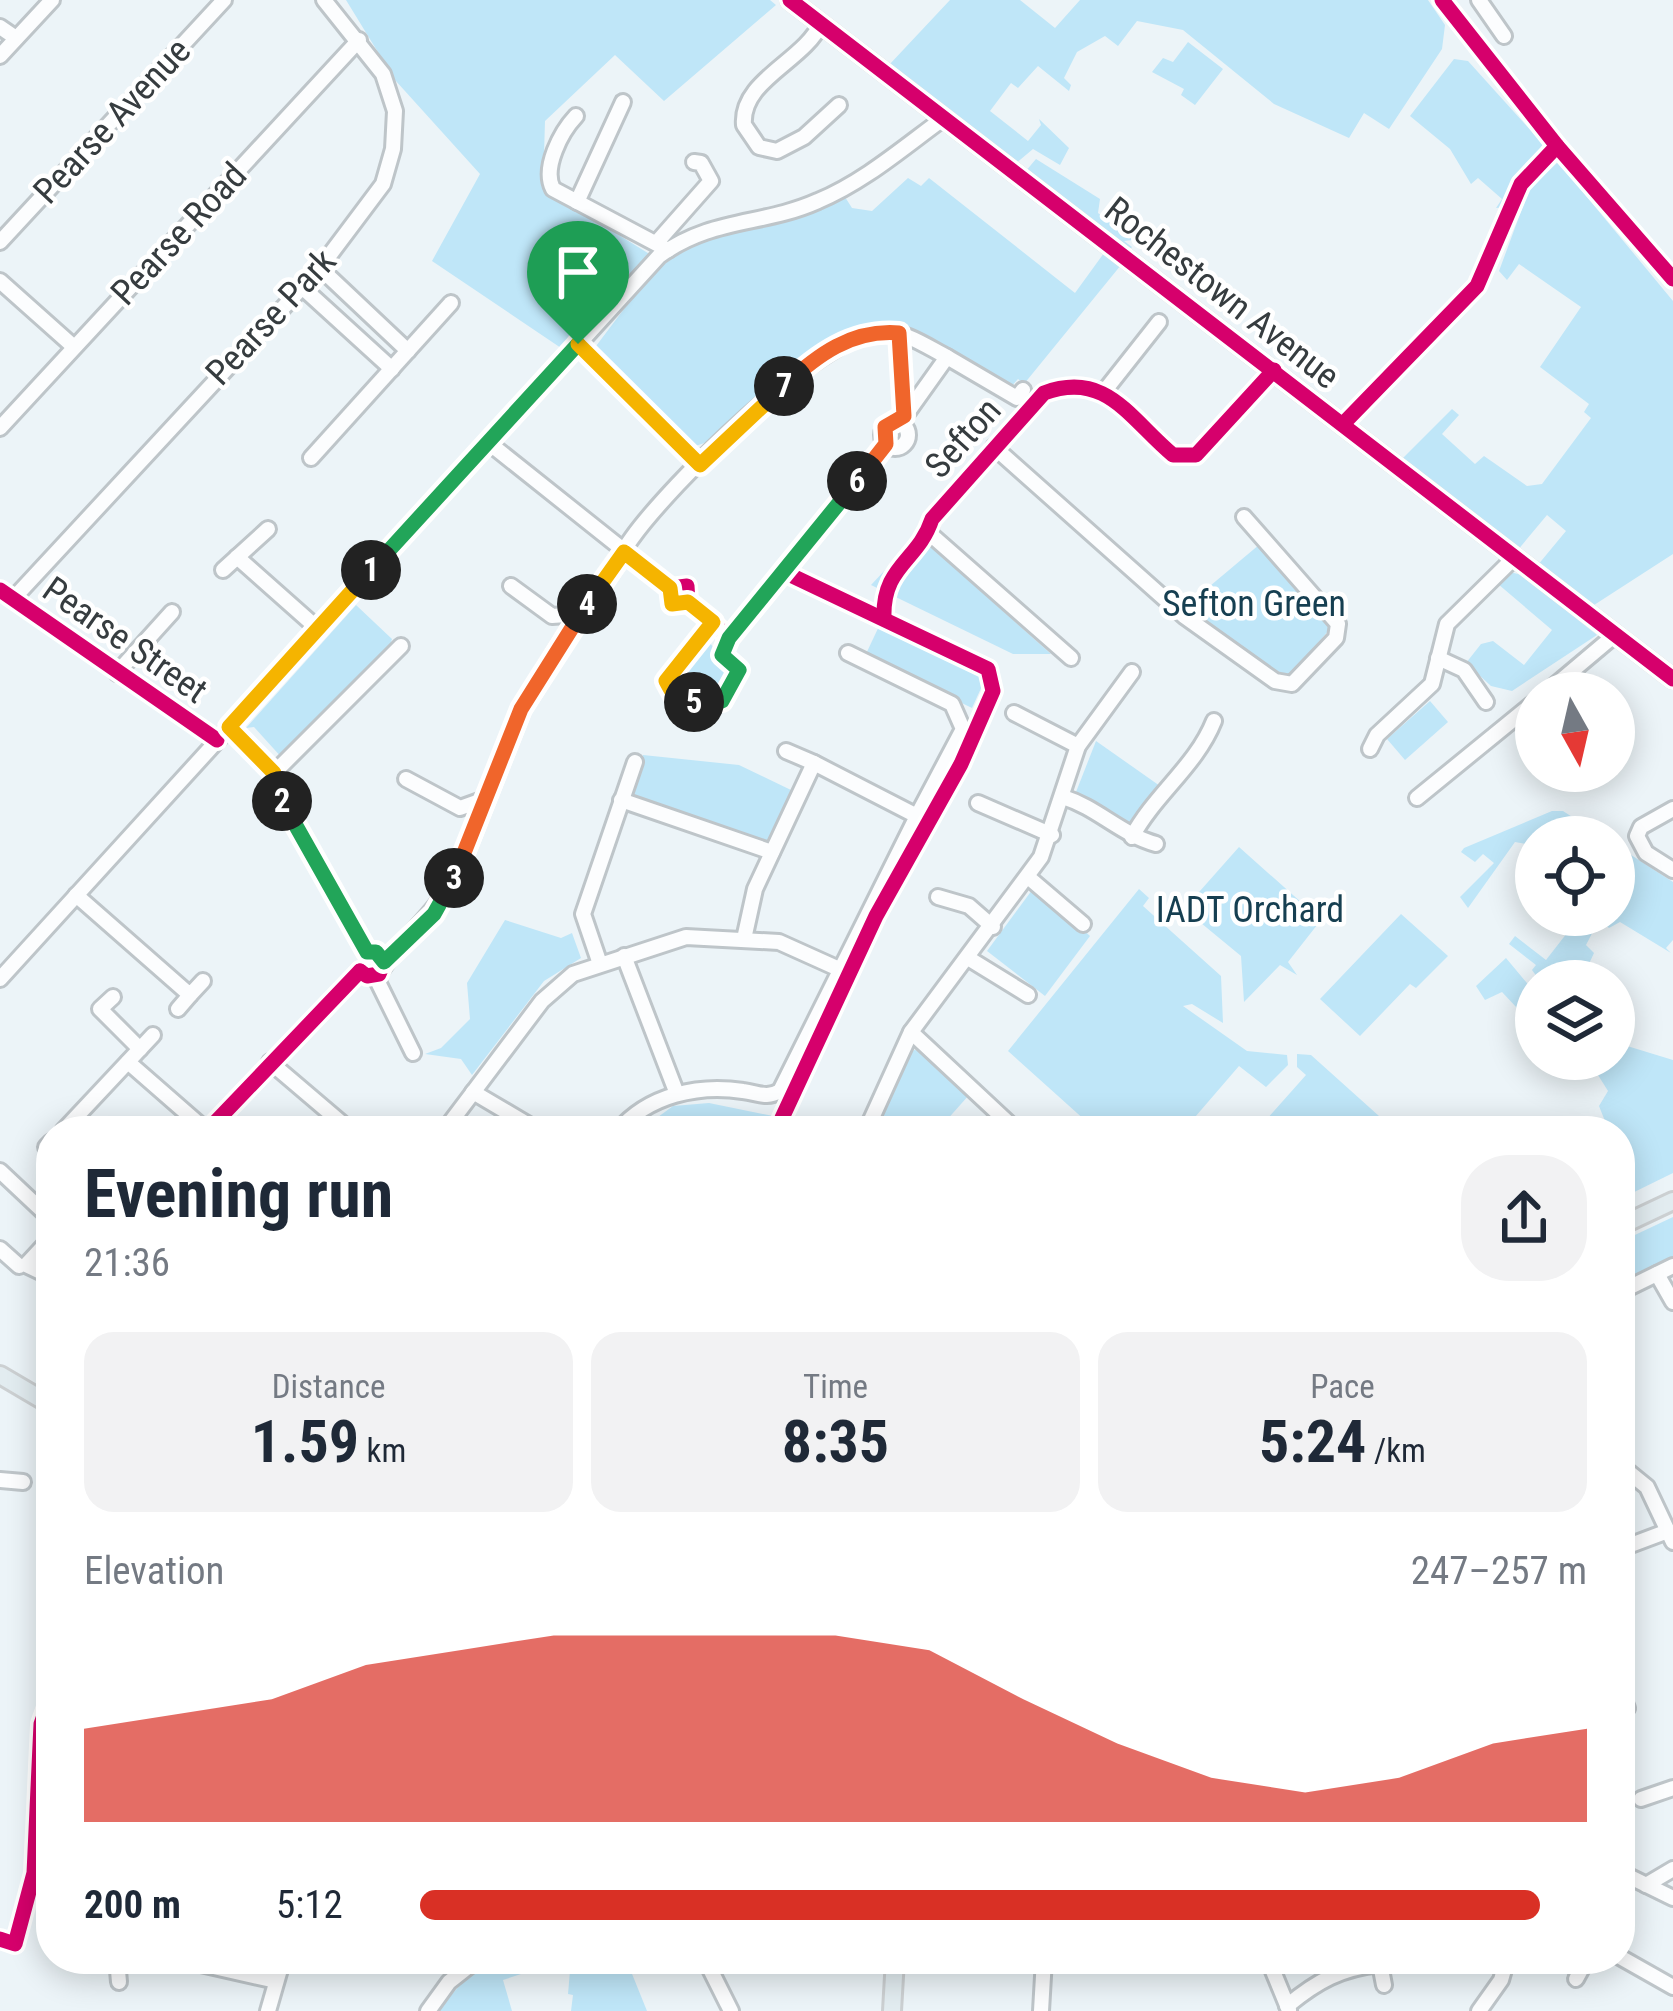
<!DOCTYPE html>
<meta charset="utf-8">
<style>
body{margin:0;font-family:"Roboto Condensed",sans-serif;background:#f2f2f3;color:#1f2937;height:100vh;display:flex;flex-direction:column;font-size:45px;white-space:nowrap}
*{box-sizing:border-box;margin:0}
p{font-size:39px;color:#747a83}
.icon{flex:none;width:66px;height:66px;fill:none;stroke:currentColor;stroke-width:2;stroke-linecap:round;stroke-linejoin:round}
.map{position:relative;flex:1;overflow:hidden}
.side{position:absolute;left:36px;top:1116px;width:1599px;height:858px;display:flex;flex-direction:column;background:#fff;border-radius:48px;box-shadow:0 6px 30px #0003}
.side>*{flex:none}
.needle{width:78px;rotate:172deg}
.tools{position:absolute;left:1515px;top:672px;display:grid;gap:24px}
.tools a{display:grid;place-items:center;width:120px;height:120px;border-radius:50%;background:#fff;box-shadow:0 6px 30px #0003;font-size:60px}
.pin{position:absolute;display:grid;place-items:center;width:102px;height:102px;color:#fff;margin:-123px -51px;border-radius:50% 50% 50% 0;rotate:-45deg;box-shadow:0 0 12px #0007}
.pin .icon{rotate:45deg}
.km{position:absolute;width:60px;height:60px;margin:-30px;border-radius:50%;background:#222;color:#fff;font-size:33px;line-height:60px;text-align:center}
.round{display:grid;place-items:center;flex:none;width:126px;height:126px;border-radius:48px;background:#f2f2f3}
.summary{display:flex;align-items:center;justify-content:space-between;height:204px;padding:0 48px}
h1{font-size:66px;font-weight:700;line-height:90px}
.stats{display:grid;grid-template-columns:repeat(3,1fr);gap:18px;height:204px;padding:12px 48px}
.stats div{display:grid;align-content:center;border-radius:30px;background:#f2f2f3;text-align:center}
.stats b{font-size:60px;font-weight:700}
.stats small{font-size:33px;font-weight:400}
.stats p{font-size:33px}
.chart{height:336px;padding:24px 48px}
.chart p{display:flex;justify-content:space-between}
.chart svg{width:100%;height:216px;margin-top:12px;fill:#d93025;opacity:.7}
ul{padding:0 48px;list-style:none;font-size:39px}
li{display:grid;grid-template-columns:192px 144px 1fr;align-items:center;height:90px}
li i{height:30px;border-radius:15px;background:#d93025}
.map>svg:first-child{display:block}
.green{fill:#bfe6f8}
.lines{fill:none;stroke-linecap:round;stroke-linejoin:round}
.minor-casing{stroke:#bec5c9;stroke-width:20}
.major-casing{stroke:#ccd0d2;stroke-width:22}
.minor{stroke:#fcfdfe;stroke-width:14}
.major{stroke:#e2ecf0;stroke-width:16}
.cycleway-casing{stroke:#fff;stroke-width:22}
.cycleway{stroke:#d6006c;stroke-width:15}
.split-1-casing{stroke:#fff;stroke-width:24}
.split-2-casing{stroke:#fff;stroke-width:24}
.split-3-casing{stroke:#fff;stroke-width:24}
.split-4-casing{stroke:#fff;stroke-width:24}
.split-5-casing{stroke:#fff;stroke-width:24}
.split-6-casing{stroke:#fff;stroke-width:24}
.split-7-casing{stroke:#fff;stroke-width:24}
.split-8-casing{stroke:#fff;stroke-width:24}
.split-1{stroke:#22a559;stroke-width:15}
.split-2{stroke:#f5b400;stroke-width:15}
.split-3{stroke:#22a559;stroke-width:15}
.split-4{stroke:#f0652b;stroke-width:15}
.split-5{stroke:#f5b400;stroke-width:15}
.split-6{stroke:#22a559;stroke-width:15}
.split-7{stroke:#f0652b;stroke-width:15}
.split-8{stroke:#f5b400;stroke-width:15}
.labels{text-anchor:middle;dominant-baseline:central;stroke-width:9;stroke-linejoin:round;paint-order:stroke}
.street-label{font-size:36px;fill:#363c3f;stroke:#fff}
.park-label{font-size:36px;fill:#163f51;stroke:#fff}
</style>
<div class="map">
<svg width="1673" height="2011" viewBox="0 0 1673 2011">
<rect width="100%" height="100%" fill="#ecf4f8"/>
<!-- green -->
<g class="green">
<polygon points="346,0 770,0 776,5 664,101 615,55 545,121 543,188 651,255 564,350 432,261 480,174 395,80"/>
<polygon points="950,0 1020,0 1055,28 1080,0 1428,0 1445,25 1442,49 1389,129 1364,113 1349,138 1274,104 1183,30 1137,21 1118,46 1105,36 1077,52 1064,78 1071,85 1069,91 1038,66 1018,88 1011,83 990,111 1028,141 1041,125 1039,119 1069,148 1060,165 1033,149 1015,164 889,65"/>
<polygon points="1188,42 1223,69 1195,105 1181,95 1184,89 1152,72 1163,58 1173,62"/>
<polygon points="1454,59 1468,61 1543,144 1505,207 1496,208 1502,199 1478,178 1471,184 1450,149 1410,116"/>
<polygon points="1036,159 1100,199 1098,213 1133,240 1124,241 1132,247 1127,253 1025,172"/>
<polygon points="1558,162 1673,301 1673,554 1591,607 1537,566 1566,531 1547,515 1517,551 1401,460 1452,409 1459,415 1442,434 1475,464 1484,456 1527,486 1542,484 1591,418 1584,412 1589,404 1540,367 1581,307 1519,264 1507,280 1499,271 1529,190"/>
<path d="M908 178 921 186 929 178 1075 293 1104 253 1121 265 1024 384 1018 379 1010 388C890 313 862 294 753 403 736 421 719 441 694 446L593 350 652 272 702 239 772 224 845 197 852 208 872 211Z"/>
<polygon points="918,535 1051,654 1013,654 871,585"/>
<polygon points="1260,544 1330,629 1290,675 1272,670 1185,607"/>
<polygon points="1510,572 1522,575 1597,635 1512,691 1491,686 1466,663 1481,644 1493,641 1524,665 1552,630 1498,584"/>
<polygon points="356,605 392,639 388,653 283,759 254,727 246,728"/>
<polygon points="881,622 988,673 972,708 865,656"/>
<polygon points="707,639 731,671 721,696 680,698 672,684"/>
<polygon points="1430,701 1448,722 1405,760 1387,739"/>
<polygon points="1096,741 1160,786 1127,829 1076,792"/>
<polygon points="643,755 739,765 791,790 770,842 632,794"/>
<polygon points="1552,811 1563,811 1603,837 1536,837 1536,846 1515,842 1468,908 1460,897 1494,863 1483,854 1475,862 1461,852 1464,848"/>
<polygon points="1614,844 1673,882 1673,940 1666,948 1671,953 1620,922 1609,928 1599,920 1586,945 1594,953 1587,968 1603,981 1540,981 1532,970 1536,965 1509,944 1515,936 1546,960 1581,915 1614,915"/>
<polygon points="1239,847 1321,920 1288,962 1297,975 1280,965 1244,1002 1241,956 1184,909"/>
<polygon points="1035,886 1090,936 1045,996 987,951"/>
<polygon points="1139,889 1149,898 1143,906 1221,976 1223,1023 1192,1004 1183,1006 1247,1051 1287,1055 1288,1065 1266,1087 1239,1066 1183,1131 1097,1131 1008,1051"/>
<polygon points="1401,914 1448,956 1416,988 1410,984 1360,1036 1320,999"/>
<polygon points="505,920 561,938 572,933 581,958 544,981 472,1075 461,1059 425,1054 441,1048 470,1019 467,983"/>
<polygon points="1506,958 1536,994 1536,1012 1525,1001 1517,1008 1502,992 1485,1000 1476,986"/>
<polygon points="1614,1042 1673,1060 1673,1173 1620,1199 1620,1131 1609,1131 1599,1106 1608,1091 1588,1059 1614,1059"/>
<polygon points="914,1050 923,1051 969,1095 937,1131 875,1131 902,1063"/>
<polygon points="1297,1054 1311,1055 1389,1125 1384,1131 1257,1130 1306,1075 1297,1067"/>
<polygon points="709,1103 783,1118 810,1117 803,1131 639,1131 673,1106"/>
<polygon points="1673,1217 1673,1261 1620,1288 1620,1242"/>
<polygon points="498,1959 528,1959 521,1974 503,1980 512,2011 437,2011 469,1975"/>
<polygon points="571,1959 626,1959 647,2011 571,2011 573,1995 568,1994"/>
</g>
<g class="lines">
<!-- minor casing -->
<g class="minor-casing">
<g id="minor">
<polyline points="1442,0 1557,146 1673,279"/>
<polyline points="1479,0 1504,36"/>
<path d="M821 23C805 61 740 80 744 125L759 147 777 151 804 137 839 105"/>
<polyline points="0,27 16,38"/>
<polyline points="0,56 52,0"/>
<path d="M576 116C561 132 542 168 553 189L668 250"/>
<polyline points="577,202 623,102"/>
<polyline points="658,241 711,181 701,163 694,162"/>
<polyline points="0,242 224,0"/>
<polyline points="320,268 408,351"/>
<polyline points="0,281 74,347"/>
<polyline points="302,287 392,369"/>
<polyline points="899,333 904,416"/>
<polyline points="577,344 699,465"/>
<polyline points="947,357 1017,398 1023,390"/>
<polyline points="1103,393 1159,322"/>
<circle cx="895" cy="435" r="13"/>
<polyline points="0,428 359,40"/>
<polyline points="489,443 671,588 687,586 688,602 729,637 886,444"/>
<polyline points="994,447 1184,616 1275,681 1292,684 1336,638 1338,624 1244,517"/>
<polyline points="311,458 451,303"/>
<polyline points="237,557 317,628"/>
<polyline points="223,570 268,529"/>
<polyline points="511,586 552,616 580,614"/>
<polyline points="671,588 672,603 688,602"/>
<polyline points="0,590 217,740"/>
<polyline points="13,599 320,268 383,184 393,149 395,111 383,74 324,0"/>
<polyline points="713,623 666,681 678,703 722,701 739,670 721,655 729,637"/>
<polyline points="848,653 952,704 963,729 917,816"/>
<path d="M1071 658 929 533 932 519 1044 393C1106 370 1129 418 1173 455H1196L1274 370"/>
<polyline points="1438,658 1464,670 1486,702"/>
<polyline points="117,673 172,612"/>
<polyline points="1546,693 1616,634"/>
<polyline points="1014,713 1078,746"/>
<polyline points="229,727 274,773 273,785 367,952"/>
<polyline points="1370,749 1377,735 1432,684 1447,624 1514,558"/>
<polyline points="786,751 814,763"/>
<polyline points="274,773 401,646"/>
<polyline points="406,779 460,808 485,799"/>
<path d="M1063 797C1098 808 1120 834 1156 844"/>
<polyline points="1417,798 1536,701"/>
<polyline points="621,800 772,852"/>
<polyline points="978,803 1052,835"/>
<polyline points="1673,809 1641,827 1637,836 1646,853 1673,870"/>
<path d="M1132 837C1155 794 1196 766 1214 721"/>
<polyline points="1028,877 1083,924"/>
<polyline points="76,895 190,995 203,981"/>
<polyline points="938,897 969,906 993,927"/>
<polyline points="624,956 677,1094"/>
<polyline points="968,958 1028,995"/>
<polyline points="600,964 583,914 635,762"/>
<path d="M360 971 367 976 379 974C400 939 436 915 455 875 482 821 495 760 523 706 555 647 594 592 632 538 669 486 818 336 880 332 904 330 926 346 947 357L900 423"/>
<polyline points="375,976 413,1053"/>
<path d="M0 979 659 256C713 217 762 226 818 201 864 182 904 147 944 118"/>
<polyline points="113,997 100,1009 140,1049"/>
<polyline points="178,1009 190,995"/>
<polyline points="911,1032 1017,1131"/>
<polyline points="128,1062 207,1131 360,971"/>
<polyline points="270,1062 344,1125"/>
<polyline points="473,1092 539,1131"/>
<polyline points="63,1131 153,1035"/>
<polyline points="444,1131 542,1001 573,974 686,937 779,942 839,969"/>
<path d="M618 1131C648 1095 699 1084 743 1091 759 1093 766 1099 780 1091L917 816 814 763 755 889 744 939"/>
<polyline points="866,1131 911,1032 1041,857 1078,746 1132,672"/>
<polyline points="46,1147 51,1142"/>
<polyline points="0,1171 51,1219"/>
<polyline points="51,1238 26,1265 51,1277"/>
<polyline points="0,1249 19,1266"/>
<polyline points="1657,1274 1673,1302"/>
<polyline points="1620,1292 1673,1266"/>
<polyline points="1620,1465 1647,1487 1673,1542"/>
<polyline points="0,1480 23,1482"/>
<polyline points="1620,1549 1668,1531"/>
<polyline points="1620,1691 1627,1708 1620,1715"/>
<polyline points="1641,1799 1673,1788"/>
<polyline points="1620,1872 1673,1898"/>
<polyline points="34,1873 51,1881"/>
<polyline points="1646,1885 1673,1869"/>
<polyline points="0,1939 15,1944 34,1873 41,1724 51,1696"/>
<polyline points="1620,1957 1673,1987"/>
<polyline points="117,1959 119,1982"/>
<polyline points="705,1959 731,2011"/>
<polyline points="1268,1959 1289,2010"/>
<polyline points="183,1960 276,1981"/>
<polyline points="1576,1979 1587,1959"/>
<path d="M1287 2006C1317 1981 1341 1968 1380 1964L1384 1985"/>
<polyline points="268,2011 283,1959"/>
<polyline points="428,2011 449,1982 478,1959"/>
<polyline points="1041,2011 1044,1959"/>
<polyline points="1479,2011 1501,1980 1507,1959"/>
</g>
</g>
<!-- major casing -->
<g class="major-casing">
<g id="major">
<polyline points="790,0 1673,679"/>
<polyline points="1620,1226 1673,1201"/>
<polyline points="0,1375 51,1405"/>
<polyline points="892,2011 895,1959"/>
</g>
</g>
<!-- minor -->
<use href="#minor" class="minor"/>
<!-- major -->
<use href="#major" class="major"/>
<!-- cycleway casing -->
<g class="cycleway-casing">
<g id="cycleway">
<polyline points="790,0 1673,679"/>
<polyline points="1442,0 1557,146 1673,279"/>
<polyline points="1343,424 1477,286 1521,184 1557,146"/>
<polyline points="0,590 217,740"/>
<path d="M884 619C882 565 918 562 932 519L1044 393C1106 370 1129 418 1173 455H1196L1274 370"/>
<polyline points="360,971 367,976 379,974 384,962 434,913 457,873 522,709 624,552 671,588 687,586 688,602 729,637 784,572 988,669 993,691 961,764 876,916 782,1118"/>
<polyline points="207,1131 360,971"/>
<polyline points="0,1939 15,1944 34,1873 41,1724 51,1696"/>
</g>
</g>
<!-- cycleway -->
<use href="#cycleway" class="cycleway"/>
</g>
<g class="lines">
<!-- split-1 casing -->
<g class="split-1-casing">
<polyline id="split-1" points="371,570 578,344"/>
</g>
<!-- split-2 casing -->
<g class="split-2-casing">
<polyline id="split-2" points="282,801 273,785 274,773 229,727 371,570"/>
</g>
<!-- split-3 casing -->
<g class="split-3-casing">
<polyline id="split-3" points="282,801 367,952 376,952 384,962 434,914 454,878"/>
</g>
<!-- split-4 casing -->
<g class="split-4-casing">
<polyline id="split-4" points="454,878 521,709 587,604"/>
</g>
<!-- split-5 casing -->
<g class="split-5-casing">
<polyline id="split-5" points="587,604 624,552 670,588 672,604 688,602 713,622 666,681 678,703 694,702"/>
</g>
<!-- split-6 casing -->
<g class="split-6-casing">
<polyline id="split-6" points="694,702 722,701 739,670 722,655 729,638 857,481"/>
</g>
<!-- split-7 casing -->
<g class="split-7-casing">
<path id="split-7" d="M784 386C817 355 852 329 899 333L904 416 885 427 886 444 857 481"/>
</g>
<!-- split-8 casing -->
<g class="split-8-casing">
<polyline id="split-8" points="578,344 700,465 784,386"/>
</g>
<!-- split-1 -->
<use href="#split-1" class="split-1"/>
<!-- split-2 -->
<use href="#split-2" class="split-2"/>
<!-- split-3 -->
<use href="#split-3" class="split-3"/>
<!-- split-4 -->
<use href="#split-4" class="split-4"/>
<!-- split-5 -->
<use href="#split-5" class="split-5"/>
<!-- split-6 -->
<use href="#split-6" class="split-6"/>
<!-- split-7 -->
<use href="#split-7" class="split-7"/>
<!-- split-8 -->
<use href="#split-8" class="split-8"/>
</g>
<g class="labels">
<!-- street labels -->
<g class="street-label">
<text transform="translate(112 121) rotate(-47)">Pearse Avenue</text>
<text transform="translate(179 234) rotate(-47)">Pearse Road</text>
<text transform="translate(1222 293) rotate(38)">Rochestown Avenue</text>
<text transform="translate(271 317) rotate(-47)">Pearse Park</text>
<text transform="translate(963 438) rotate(-48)">Sefton</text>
<text transform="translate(125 640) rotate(35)">Pearse Street</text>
</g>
<!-- park labels -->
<g class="park-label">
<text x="1254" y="604">Sefton Green</text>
<text x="1250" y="910">IADT Orchard</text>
</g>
</g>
</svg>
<div class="tools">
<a><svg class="needle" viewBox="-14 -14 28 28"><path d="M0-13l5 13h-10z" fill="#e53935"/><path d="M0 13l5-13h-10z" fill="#747a83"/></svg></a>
<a><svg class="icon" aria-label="locate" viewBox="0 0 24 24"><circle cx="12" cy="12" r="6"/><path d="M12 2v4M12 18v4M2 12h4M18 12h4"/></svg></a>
<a><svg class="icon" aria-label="layers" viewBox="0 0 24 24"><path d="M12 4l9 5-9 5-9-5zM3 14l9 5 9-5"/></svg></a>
</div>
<div class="pin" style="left:578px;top:344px;background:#1e9e55"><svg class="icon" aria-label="arrive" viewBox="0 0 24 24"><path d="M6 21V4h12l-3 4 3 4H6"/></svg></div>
<b class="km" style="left:371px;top:570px">1</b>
<b class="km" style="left:282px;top:801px">2</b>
<b class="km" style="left:454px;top:878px">3</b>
<b class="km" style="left:587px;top:604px">4</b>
<b class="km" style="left:694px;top:702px">5</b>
<b class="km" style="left:857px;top:481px">6</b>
<b class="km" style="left:784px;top:386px">7</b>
<section class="side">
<div class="summary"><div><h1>Evening run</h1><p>21:36</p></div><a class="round"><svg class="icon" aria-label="share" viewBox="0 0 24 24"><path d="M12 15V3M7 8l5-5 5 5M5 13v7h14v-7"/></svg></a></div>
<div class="stats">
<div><p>Distance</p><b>1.59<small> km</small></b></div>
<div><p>Time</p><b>8:35</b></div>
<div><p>Pace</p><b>5:24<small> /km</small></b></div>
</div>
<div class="chart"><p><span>Elevation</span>247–257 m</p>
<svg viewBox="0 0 160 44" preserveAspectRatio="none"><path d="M0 44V25L10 22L20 19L30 12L40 9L50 6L60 6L70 6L80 6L90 9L100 19L110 28L120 35L130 38L140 35L150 28L160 25V44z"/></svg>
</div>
<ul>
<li><b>200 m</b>5:12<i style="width:96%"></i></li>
</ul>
</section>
</div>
